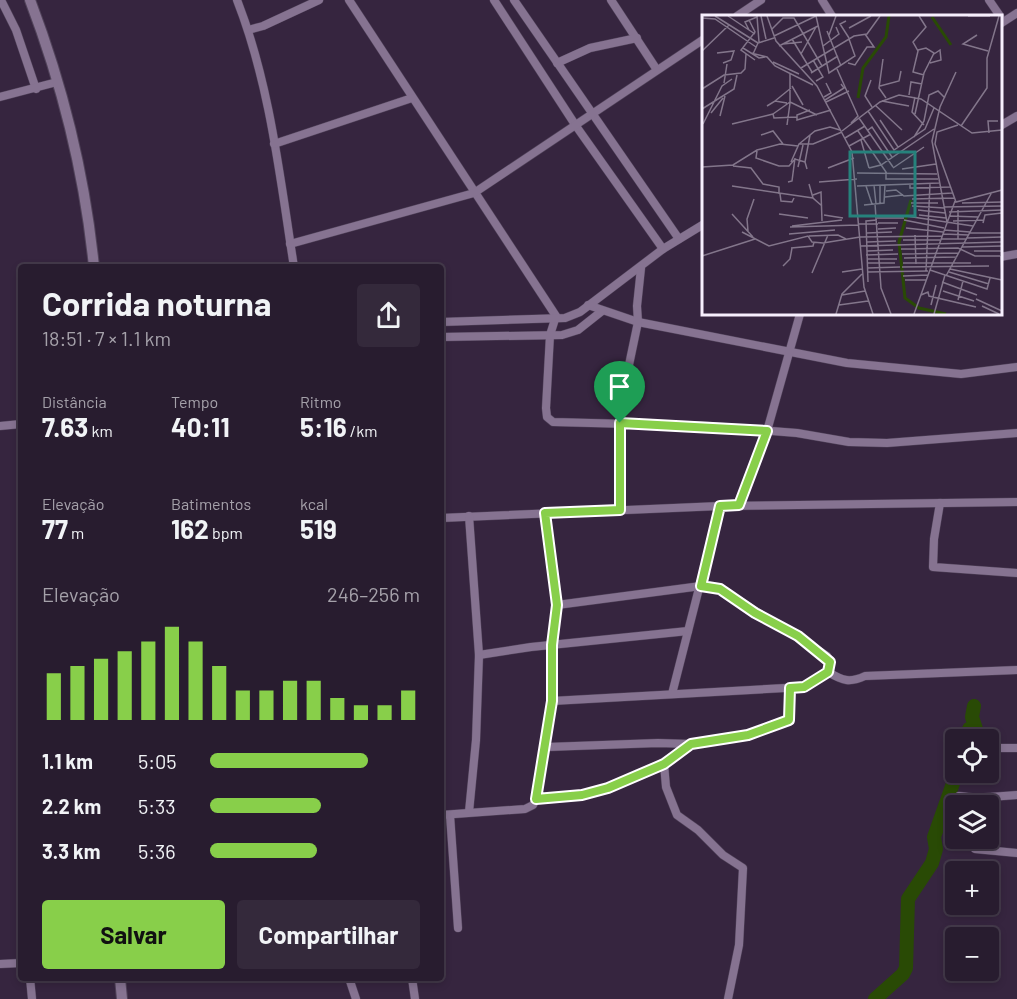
<!DOCTYPE html>
<html lang="pt">
<meta charset="utf-8">
<style>
body{margin:0;font-family:Barlow,sans-serif;background:#34293b;color:#f1f3f6;height:100vh;display:flex;flex-direction:column;font-size:22px;white-space:nowrap}
*{box-sizing:border-box;margin:0}
p{font-size:20px;color:#a5a1aa}
.icon{flex:none;width:33px;height:33px;fill:none;stroke:currentColor;stroke-width:2;stroke-linecap:round;stroke-linejoin:round}
.map{position:relative;flex:1;overflow:hidden}
.drawer{position:absolute;left:18px;top:264px;width:426px;height:717px;display:flex;flex-direction:column;background:#281c2f;border-radius:6px;box-shadow:0 3px 9px #0003,0 0 0 2px #443a4b}
.drawer>*{flex:none}
.tools{position:absolute;left:945px;top:729px;display:grid;gap:12px}
.tools a{display:grid;place-items:center;width:54px;height:54px;border-radius:6px;background:#281c2f;box-shadow:0 3px 9px #0003,0 0 0 2px #443a4b;font-size:30px}
.pin{position:absolute;display:grid;place-items:center;width:51px;height:51px;color:#fff;margin:-62px -26px;border-radius:50% 50% 50% 0;rotate:-45deg;box-shadow:0 0 6px #0007}
.pin .icon{rotate:45deg}
.round{display:grid;place-items:center;flex:none;width:63px;height:63px;border-radius:6px;background:#34293b}
.overview{display:flex;align-items:center;justify-content:space-between;height:102px;padding:0 24px}
h1{font-size:33px;font-weight:700;line-height:45px}
.stats{display:grid;grid-template-columns:repeat(3,1fr);gap:9px;height:102px;padding:6px 24px}
.stats div{display:grid;align-content:center}
.stats b{font-size:26px;font-weight:700}
.stats small{font-size:16px;font-weight:400}
.stats p{font-size:16px}
.chart{height:168px;padding:12px 24px}
.chart p{display:flex;justify-content:space-between}
.chart svg{width:100%;height:108px;margin-top:6px;stroke:#88cf4a;stroke-width:6}
.primary-button{display:flex;gap:12px;margin-top:auto;padding:12px 24px}
.primary-button a{flex:1;height:69px;border-radius:6px;background:#88cf4a;color:#111;font-size:24px;font-weight:700;line-height:69px;text-align:center}
.primary-button a+a{background:#34293b;color:#f1f3f6}
ul{padding:0 24px;list-style:none;font-size:20px}
li{display:grid;grid-template-columns:96px 72px 1fr;align-items:center;height:45px}
li i{height:15px;border-radius:8px;background:#88cf4a}
.map>svg:first-child{display:block}
.lines{fill:none;stroke-linecap:round;stroke-linejoin:round}
.river{stroke:#294a05;stroke-width:14}
.minor-casing{stroke:#51435a;stroke-width:9}
.secondary-casing{stroke:#51435a;stroke-width:12}
.minor{stroke:#867391;stroke-width:8}
.secondary{stroke:#867391;stroke-width:10}
.route-casing{stroke:#fff;stroke-width:12}
.route{stroke:#88cf4a;stroke-width:8}
.inset-river{fill:none;stroke:#294a05;stroke-width:3}
.inset-road{fill:none;stroke:#83768b;stroke-width:1.5}
.view{fill:#26827c;fill-opacity:0.15;stroke:#26827c;stroke-width:3}
.inset-edge{fill:none;stroke:#f7effd;stroke-width:3}
</style>
<div class="map">
<svg width="1017" height="999" viewBox="0 0 1017 999">
<rect width="100%" height="100%" fill="#36253f"/>
<g class="lines">
<!-- river -->
<g class="river">
<polyline points="966,740 969,729 976,729 972,717 974,706"/>
<polyline points="875,999 903,974 906,968 908,899 932,863 936,849 934,837 957,772"/>
</g>
<!-- minor casing -->
<g class="minor-casing">
<g id="minor">
<polyline points="1,0 16,30 36,89"/>
<path d="M237 0C270 84 280 178 294 267"/>
<polyline points="349,0 556,316 550,335 546,408 547,417 553,422 706,426 797,433 849,442 887,443 1017,433"/>
<polyline points="494,0 576,126 663,249"/>
<polyline points="514,0 679,239"/>
<polyline points="611,0 657,70"/>
<polyline points="822,0 832,16"/>
<polyline points="989,0 1000,16"/>
<polyline points="737,16 761,0"/>
<polyline points="1000,24 1017,13"/>
<polyline points="248,30 263,26 319,0"/>
<polyline points="557,63 590,48 637,38"/>
<polyline points="0,97 57,82"/>
<polyline points="1000,126 1017,116"/>
<polyline points="274,144 412,98"/>
<polyline points="290,244 474,193 704,39"/>
<polyline points="1000,257 1017,254"/>
<polyline points="588,305 638,322 847,363 961,374 1017,367"/>
<polyline points="441,322 565,318 580,312 663,249 704,224"/>
<polyline points="441,337 562,335 578,330 602,311"/>
<polyline points="0,426 21,424"/>
<polyline points="940,503 934,539 933,567 1017,573"/>
<polyline points="739,505 767,431 800,314"/>
<polyline points="620,510 621,403 638,322 637,306 641,268"/>
<polyline points="441,518 720,506 1017,502"/>
<path d="M557 605 701 586 720 589 827 656 830 661 828 672C843 681 850 683 865 676L1017 670"/>
<polyline points="479,655 531,647 688,631"/>
<polyline points="672,694 720,506"/>
<polyline points="552,701 804,687 828,672"/>
<polyline points="547,747 658,743 691,744 748,735 789,720 790,688"/>
<polyline points="988,748 1017,748"/>
<polyline points="664,764 666,787 677,815 698,830 723,855 743,868 739,945 728,999"/>
<polyline points="959,796 977,798 1017,795"/>
<path d="M536 799C593 800 646 777 691 744"/>
<polyline points="469,812 476,740 479,655 469,516"/>
<polyline points="441,815 525,809 533,805 536,799 552,701 552,645 557,605 545,513"/>
<polyline points="450,815 458,928"/>
<polyline points="975,849 1017,853"/>
<polyline points="0,964 21,963"/>
<polyline points="30,978 32,999"/>
<polyline points="349,978 356,999"/>
<polyline points="412,978 415,999"/>
</g>
</g>
<!-- secondary casing -->
<g class="secondary-casing">
<g id="secondary">
<path d="M30 0C62 84 85 177 94 267"/>
<polyline points="120,978 122,999"/>
</g>
</g>
<!-- minor -->
<use href="#minor" class="minor"/>
<!-- secondary -->
<use href="#secondary" class="secondary"/>
</g>
<g class="lines">
<!-- route casing -->
<g class="route-casing">
<polygon id="route" points="620,423 767,431 739,505 720,506 701,586 720,589 755,613 798,636 830,662 828,672 804,687 790,688 789,720 748,735 691,744 664,764 608,788 582,795 536,799 552,701 552,645 557,605 545,513 620,510"/>
</g>
<!-- route -->
<use href="#route" class="route"/>
</g>
<!-- overview -->
<g transform="translate(702 15)">
<rect width="300" height="300" fill="#36253f"/>
<path class="inset-river" d="M230 2 249 30M156 83 161 53 184 22 187 1M209 185 197 227 203 283 217 293 244 299"/>
<path class="inset-road" d="M13 1 56 28M26 1 53 19M55 1 57 27M59 1 64 24M65 1 74 26 115 71 150 137 162 272 171 299M114 1 127 58 153 41 147 24M217 1 224 12 211 27 216 36 211 57 222 60M266 1H288M0 3 13 4 54 32M47 5 53 17 39 35 53 45M144 6 138 9 147 23M147 13 169 1M70 14 81 3H92L120 51M47 15 43 7 55 2M125 16 139 51M127 20 134 1M275 20 261 29 286 36M72 21 114 1M90 24 110 57M81 29 100 27M77 31 116 11M121 31 137 19 134 12M41 33 57 43 63 42M0 36 27 10M15 38 32 36 29 45 21 48M49 38 65 42 73 51 111 70M51 39 56 28 72 23M99 39 114 12M181 44 177 73 184 83M111 45 121 62 114 66M71 47 97 59M146 48 153 50 165 32H172L163 19M228 48 239 45 238 35 232 39M99 53 152 21 165 19 178 1M135 54 156 101 149 108M88 58V87L115 100M109 58 136 41M169 65 163 81 170 92M22 68 25 49M90 71 101 90M178 71 197 66 199 56M0 74 22 60 39 58 43 54 44 39M207 80 209 67 220 69M122 82 129 78 124 68M213 82 210 97 222 110M123 85 142 73 139 69M73 86 89 73M180 86 207 91M88 87 71 99 72 103 95 102M124 87 147 76M173 90 200 115M65 91 73 86 85 88M0 94 32 74 35 60M108 95 95 100V105L129 95M166 96 192 135 223 114 232 93M9 98 21 83M213 99 222 58 232 38 224 33 216 35M18 101 23 81M157 103 191 152M178 105 196 132M1 109 20 71 30 64M30 109 71 99M85 110 88 88M256 110 235 117 233 129 254 187 300 175M259 111 285 73V43L297 1M166 115 170 112 190 142M140 116 178 87 197 80 219 84 270 118 300 115M156 116 184 157V164H236M287 118 286 106H296M59 120 71 116 81 129M212 122 222 106 227 80 236 76 243 83M143 123 163 111M159 125 167 153M97 129 113 116 128 112 138 115M147 131 169 119M55 136 54 143 77 151H87L93 144 103 147M89 147 97 129H111L140 117M31 151 49 153 61 169 77 172V179M0 152 31 150 55 135 78 129 96 131M96 152 101 130M126 153 152 143M167 153 179 150 232 114M191 153 222 132M105 154 103 147 108 120M200 154 234 149M155 158 235 159M86 167 90 166 93 143M117 167 155 164M107 169 111 183 120 191M208 169V173L248 172M172 170 174 189M30 171 111 183M155 171 237 168M164 171 170 189M184 176 194 175 202 181 250 178M78 179 79 186 90 187 92 183M111 180 119 177 120 206M183 182 201 180M210 184 252 183M209 188H236M260 188 300 187M173 189 179 273 189 299M178 189V170M162 190 182 188 183 170M210 191 242 193M242 192 300 191M216 195 243 198M247 197 300 195M30 199 51 222M77 199 106 203M122 200 141 203M217 200 244 203M204 201 271 211M247 201 276 202M175 203H202M202 205 242 213M251 206 282 205M245 207 230 126 238 92 254 57M176 208H196M281 208 283 200 300 198M157 209H176M90 211 140 205M88 212 156 210M204 213 241 217M176 214 194 213M242 215 268 217M46 216 45 204 52 184M40 217 67 231 106 221 110 227 121 228 158 222 240 221M165 218 190 217M268 218H300M87 219 133 215M241 219 267 220M213 220 214 249M107 221 136 220 144 224M265 223 300 222M239 224H265M256 224V195M201 225H238M165 227 194 226M159 231 300 227M260 232 300 231M89 233 111 231 112 227M199 234 256 233 273 241H298M165 236 191 235M272 236H300M200 239 257 238M164 240 196 239M0 241 53 224M299 241 300 260M202 243 255 242M165 244H195M165 248H193M201 248H269M81 251 88 244 90 233M200 252 287 251M165 253 198 252M248 254 300 265M228 255 285 274 288 263M224 256 228 169M140 257 160 254M165 257 226 256M247 257 287 269M110 258 126 220M201 261 226 260M244 261 290 177M203 265H224M166 267 164 206 175 205M240 267 275 280M241 276 272 286M140 280 163 276M219 280 226 277 227 281 274 292M274 284 300 296M256 285 261 266M137 290 166 286M229 290 234 270M280 291 297 299M134 299 140 279 160 259M212 299 253 186M232 299 243 260"/>
<path class="view" d="M148 137H213V201H148Z"/>
<rect width="300" height="300" class="inset-edge"/>
</g>
</svg>
<div class="tools">
<a><svg class="icon" aria-label="locate" viewBox="0 0 24 24"><circle cx="12" cy="12" r="6"/><path d="M12 2v4M12 18v4M2 12h4M18 12h4"/></svg></a>
<a><svg class="icon" aria-label="layers" viewBox="0 0 24 24"><path d="M12 4l9 5-9 5-9-5zM3 14l9 5 9-5"/></svg></a>
<a>+</a>
<a>−</a>
</div>
<div class="pin" style="left:620px;top:423px;background:#1e9e55"><svg class="icon" aria-label="arrive" viewBox="0 0 24 24"><path d="M6 21V4h12l-3 4 3 4H6"/></svg></div>
<section class="drawer">
<div class="overview"><div><h1>Corrida noturna</h1><p>18:51 · 7 × 1.1 km</p></div><a class="round"><svg class="icon" aria-label="share" viewBox="0 0 24 24"><path d="M12 15V3M7 8l5-5 5 5M5 13v7h14v-7"/></svg></a></div>
<div class="stats">
<div><p>Distância</p><b>7.63<small> km</small></b></div>
<div><p>Tempo</p><b>40:11</b></div>
<div><p>Ritmo</p><b>5:16<small> /km</small></b></div>
</div>
<div class="stats">
<div><p>Elevação</p><b>77<small> m</small></b></div>
<div><p>Batimentos</p><b>162<small> bpm</small></b></div>
<div><p>kcal</p><b>519</b></div>
</div>
<div class="chart"><p><span>Elevação</span>246–256 m</p>
<svg viewBox="0 0 160 44" preserveAspectRatio="none"><path d="M5 44V25M15 44V22M25 44V19M35 44V16M45 44V12M55 44V6M65 44V12M75 44V22M85 44V32M95 44V32M105 44V28M115 44V28M125 44V35M135 44V38M145 44V38M155 44V32"/></svg>
</div>
<ul>
<li><b>1.1 km</b>5:05<i style="width:75%"></i></li>
<li><b>2.2 km</b>5:33<i style="width:53%"></i></li>
<li><b>3.3 km</b>5:36<i style="width:51%"></i></li>
</ul>
<div class="primary-button"><a>Salvar</a><a>Compartilhar</a></div>
</section>
</div>
